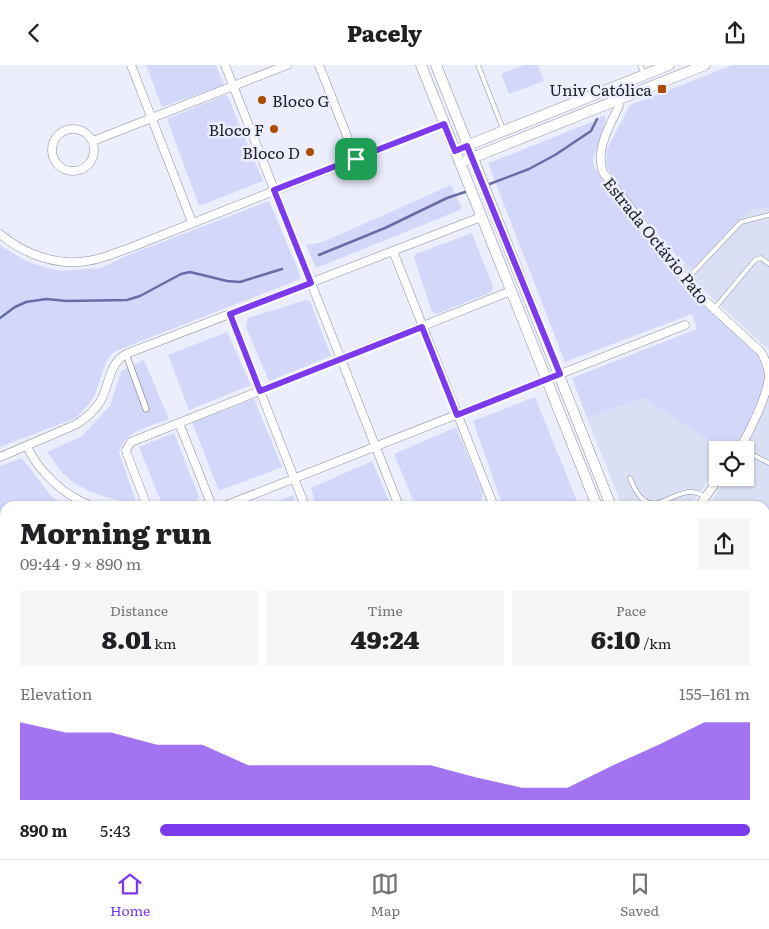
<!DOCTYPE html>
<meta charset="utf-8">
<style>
body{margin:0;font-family:Literata,serif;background:#f6f6f6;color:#202124;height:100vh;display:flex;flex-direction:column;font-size:19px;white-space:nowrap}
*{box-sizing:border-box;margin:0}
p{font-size:16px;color:#757577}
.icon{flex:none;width:28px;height:28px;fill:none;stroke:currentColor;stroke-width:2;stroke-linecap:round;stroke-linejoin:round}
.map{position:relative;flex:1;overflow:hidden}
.drawer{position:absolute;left:0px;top:436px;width:770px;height:359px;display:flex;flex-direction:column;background:#fff;border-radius:15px 15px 0 0;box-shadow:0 1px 4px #0004}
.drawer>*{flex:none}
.tools{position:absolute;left:709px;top:376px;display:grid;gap:10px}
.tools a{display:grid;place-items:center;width:45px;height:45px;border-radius:0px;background:#fff;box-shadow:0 1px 4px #0004;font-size:25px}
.pin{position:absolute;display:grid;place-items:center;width:42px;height:42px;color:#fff;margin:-21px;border-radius:10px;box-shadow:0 2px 8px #0006}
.round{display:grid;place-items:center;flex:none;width:52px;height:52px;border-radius:0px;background:#f6f6f6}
.summary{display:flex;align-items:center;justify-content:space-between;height:85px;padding:0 20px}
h1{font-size:28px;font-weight:800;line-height:38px}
.figures{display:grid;grid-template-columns:repeat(3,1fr);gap:8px;height:85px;padding:5px 20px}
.figures div{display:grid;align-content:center;border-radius:0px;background:#f6f6f6;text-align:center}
.figures b{font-size:25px;font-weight:800}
.figures small{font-size:14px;font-weight:400}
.figures p{font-size:14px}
.chart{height:140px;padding:10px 20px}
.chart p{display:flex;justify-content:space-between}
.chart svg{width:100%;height:90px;margin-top:5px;fill:#7c3aed;opacity:.7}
ul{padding:0 20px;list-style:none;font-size:16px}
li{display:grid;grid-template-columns:80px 60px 1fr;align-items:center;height:38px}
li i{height:12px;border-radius:6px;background:#7c3aed}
header{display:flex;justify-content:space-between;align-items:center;height:65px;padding:0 20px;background:#fff;font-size:22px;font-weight:800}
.dock{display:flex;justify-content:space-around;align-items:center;height:70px;border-top:1px solid #e0e0e0;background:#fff;font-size:14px;color:#757577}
.dock a{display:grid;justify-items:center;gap:2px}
.dock .current{color:#7c3aed}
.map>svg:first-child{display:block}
.built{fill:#dbdff4}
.green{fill:#d3d8fa}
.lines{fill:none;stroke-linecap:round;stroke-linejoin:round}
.stream{stroke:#666da6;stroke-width:2.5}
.service-casing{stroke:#8c8fa0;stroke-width:5}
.pedestrian-casing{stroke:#8c8fa0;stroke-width:7}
.minor-casing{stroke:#8c8fa0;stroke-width:9}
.tertiary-casing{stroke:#8c8fa0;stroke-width:11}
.service{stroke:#fff;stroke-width:4}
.pedestrian{stroke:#fff;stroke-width:5.5}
.minor{stroke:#fff;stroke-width:8}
.tertiary{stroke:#fff;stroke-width:10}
.route-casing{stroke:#fff;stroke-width:10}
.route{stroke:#7c3aed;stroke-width:6}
.poi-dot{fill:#ab4c00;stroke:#eceefe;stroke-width:2}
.labels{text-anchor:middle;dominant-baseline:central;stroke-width:5;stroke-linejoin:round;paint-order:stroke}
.poi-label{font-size:16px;fill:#23242b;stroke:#eceefe;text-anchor:end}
.street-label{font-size:16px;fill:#23242b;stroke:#eceefe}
</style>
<header><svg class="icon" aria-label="back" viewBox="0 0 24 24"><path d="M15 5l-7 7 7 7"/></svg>Pacely<svg class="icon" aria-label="share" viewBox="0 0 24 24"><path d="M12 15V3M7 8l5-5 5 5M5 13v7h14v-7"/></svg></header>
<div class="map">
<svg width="769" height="794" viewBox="0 0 769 794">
<rect width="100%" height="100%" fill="#eceefe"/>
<!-- built -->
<g class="built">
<polygon points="769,137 769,285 700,222 682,200 750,139"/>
<polygon points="769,326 769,474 765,482 765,441 709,441 726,413 745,412 745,385 743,385 749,375"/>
<polygon points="644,333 723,385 718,385 717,403 690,441 622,441 587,353"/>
<polygon points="765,546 769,557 769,637 765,638"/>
<polygon points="765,696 769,696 769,789 759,794 565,794 568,790 765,790"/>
</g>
<!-- green -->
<g class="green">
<polygon points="146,0 216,0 224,20 162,42"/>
<polygon points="524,0 538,0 544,16 509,29 501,9"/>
<polygon points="733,0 769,0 769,143 751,144 692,203 676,190 622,127 606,101 607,84 630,40"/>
<polygon points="225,30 228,32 263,116 199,141 167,54"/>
<path d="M604 50 606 55 593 95 594 102 682 216 710 245 755 285C761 295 765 305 766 317L746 364 735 385H723L644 333 587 353 572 313 697 264 692 249 565 297 489 101V98L594 56Z"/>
<polygon points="451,120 462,144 316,203 306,180 323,177"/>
<polygon points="269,136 299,207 300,214 121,284 113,288 107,295 95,329 89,339 76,353 0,382 0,180 26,196 47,203 62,206 100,203 131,189"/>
<polygon points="472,168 493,222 492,227 437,249 432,247 414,193 416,189"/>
<polygon points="306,235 310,236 331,291 269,316 246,262 248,253"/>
<polygon points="227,267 251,320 189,345 168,290"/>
<path d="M144 295 169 354C149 362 126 365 119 387L136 437C111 436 79 426 61 406 56 400 52 393 47 387L82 371 104 347 110 341 121 306Z"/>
<polygon points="535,332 579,441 501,441 501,436 473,356"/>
<polygon points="254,334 282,402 219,426 192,357"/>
<polygon points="456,362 483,427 480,441 417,441 417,436 412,433 394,389"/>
<polygon points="174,368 199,432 197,436 162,439 139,382"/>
<polygon points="22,393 51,431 65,441 5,441 5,790 62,790 65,794 0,794 0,401"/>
<polygon points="372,396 391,441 316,441 311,423"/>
<polygon points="293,430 295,433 290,441 265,441"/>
<polygon points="769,458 769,581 765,573 765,465"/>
<polygon points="769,633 769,696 765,696 765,635"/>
<polygon points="201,790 227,790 231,794 208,794"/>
</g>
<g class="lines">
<!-- stream -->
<g class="stream">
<polyline points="487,120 529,104 555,90 591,66 597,54"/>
<polyline points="319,190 385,163 447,133 468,126"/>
<polyline points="0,253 15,242 26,237 46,234 67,236 127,235 140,231 181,209 190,207 227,216 240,217 282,204"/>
</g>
<!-- service casing -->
<g class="service-casing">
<g id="service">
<polyline points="478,0 503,64"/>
<polyline points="640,0 644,9"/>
<polyline points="686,215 741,157 769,150"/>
<polyline points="714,244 755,195 761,193 769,199"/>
<polyline points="745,386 769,398"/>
<path d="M630 413C652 470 675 410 705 432"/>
<polyline points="765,584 769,591"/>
<polyline points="765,600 767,599 769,592"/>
<polyline points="765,782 769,778"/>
<polyline points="645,790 650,794"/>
<polyline points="732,794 745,790"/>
</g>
</g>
<!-- pedestrian casing -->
<g class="pedestrian-casing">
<polyline id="pedestrian" points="126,289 146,344"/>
</g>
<!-- minor casing -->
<g class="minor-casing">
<g id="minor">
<polyline points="131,0 192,157"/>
<polyline points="225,0 399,441"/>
<polyline points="319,0 356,94"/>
<path d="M616 34 619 41C609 62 595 85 603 107L686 215 700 231 761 287C765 294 768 301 769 309 769 328 749 368 739 385"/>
<circle cx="73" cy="85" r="21"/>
<polyline points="93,76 287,0"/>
<path d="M0 169C24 189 56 201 87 196 103 194 117 187 132 182L444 59"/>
<polyline points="393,186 493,439"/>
<polyline points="230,249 305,441"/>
<polyline points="179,358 212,441"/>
<path d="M27 382C41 409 63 429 91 441"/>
<path d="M0 392 77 359C86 353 94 346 100 337 110 320 108 299 126 289L481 152"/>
<polyline points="147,441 127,389 126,385 131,377 511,226"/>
<polyline points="224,441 685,260"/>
<polyline points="699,441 720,412"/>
</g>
</g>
<!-- tertiary casing -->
<g class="tertiary-casing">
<g id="tertiary">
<polyline points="421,0 597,441"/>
<polyline points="436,0 611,441"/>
<polyline points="461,83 669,0"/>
<polyline points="467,95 705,0"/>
<polyline points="548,794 553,790"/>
</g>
</g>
<!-- service -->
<use href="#service" class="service"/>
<!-- pedestrian -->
<use href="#pedestrian" class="pedestrian"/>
<!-- minor -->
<use href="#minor" class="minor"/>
<!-- tertiary -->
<use href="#tertiary" class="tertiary"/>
</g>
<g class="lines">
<!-- route casing -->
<g class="route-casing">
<polygon id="route" points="444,59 455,86 467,81 560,309 457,350 422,262 260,326 230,249 311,218 274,125"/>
</g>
<!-- route -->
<use href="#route" class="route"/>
</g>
<!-- markers -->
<g class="poi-dot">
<rect x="657" y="19" width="10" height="10" rx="2.5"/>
<circle cx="262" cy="35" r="5"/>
<circle cx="274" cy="64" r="5"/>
<circle cx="310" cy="87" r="5"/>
</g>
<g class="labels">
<!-- poi labels -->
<g class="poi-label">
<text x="652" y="24">Univ Católica</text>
<text x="272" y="35" text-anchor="start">Bloco G</text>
<text x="264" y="64">Bloco F</text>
<text x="300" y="87">Bloco D</text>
</g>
<!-- street labels -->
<g class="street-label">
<text transform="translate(657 175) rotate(51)">Estrada Octávio Pato</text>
</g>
</g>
</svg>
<div class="tools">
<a><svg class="icon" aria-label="locate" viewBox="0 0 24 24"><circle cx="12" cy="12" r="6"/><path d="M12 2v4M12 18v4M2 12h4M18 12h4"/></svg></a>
</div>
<div class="pin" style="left:356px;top:94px;background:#1e9e55"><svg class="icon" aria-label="arrive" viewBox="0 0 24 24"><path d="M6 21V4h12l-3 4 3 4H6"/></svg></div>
<section class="drawer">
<div class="summary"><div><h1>Morning run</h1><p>09:44 · 9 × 890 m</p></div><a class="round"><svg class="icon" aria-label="share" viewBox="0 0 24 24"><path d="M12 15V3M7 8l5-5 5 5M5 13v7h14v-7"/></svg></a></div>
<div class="figures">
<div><p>Distance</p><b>8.01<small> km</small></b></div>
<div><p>Time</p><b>49:24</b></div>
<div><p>Pace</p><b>6:10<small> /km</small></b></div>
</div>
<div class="chart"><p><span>Elevation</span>155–161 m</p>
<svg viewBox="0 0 160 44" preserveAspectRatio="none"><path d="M0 44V6L10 11L20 11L30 17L40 17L50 27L60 27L70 27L80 27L90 27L100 33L110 38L120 38L130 27L140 17L150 6L160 6V44z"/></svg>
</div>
<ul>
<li><b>890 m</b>5:43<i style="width:100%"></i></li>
</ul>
</section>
</div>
<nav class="dock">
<a class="current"><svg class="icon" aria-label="home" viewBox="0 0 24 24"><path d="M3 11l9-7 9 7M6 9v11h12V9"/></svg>Home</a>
<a><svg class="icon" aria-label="map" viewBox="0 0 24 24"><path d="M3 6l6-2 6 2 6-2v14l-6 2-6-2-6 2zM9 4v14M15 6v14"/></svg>Map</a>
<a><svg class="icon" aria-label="saved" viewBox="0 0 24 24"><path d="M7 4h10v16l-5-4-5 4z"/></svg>Saved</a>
</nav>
